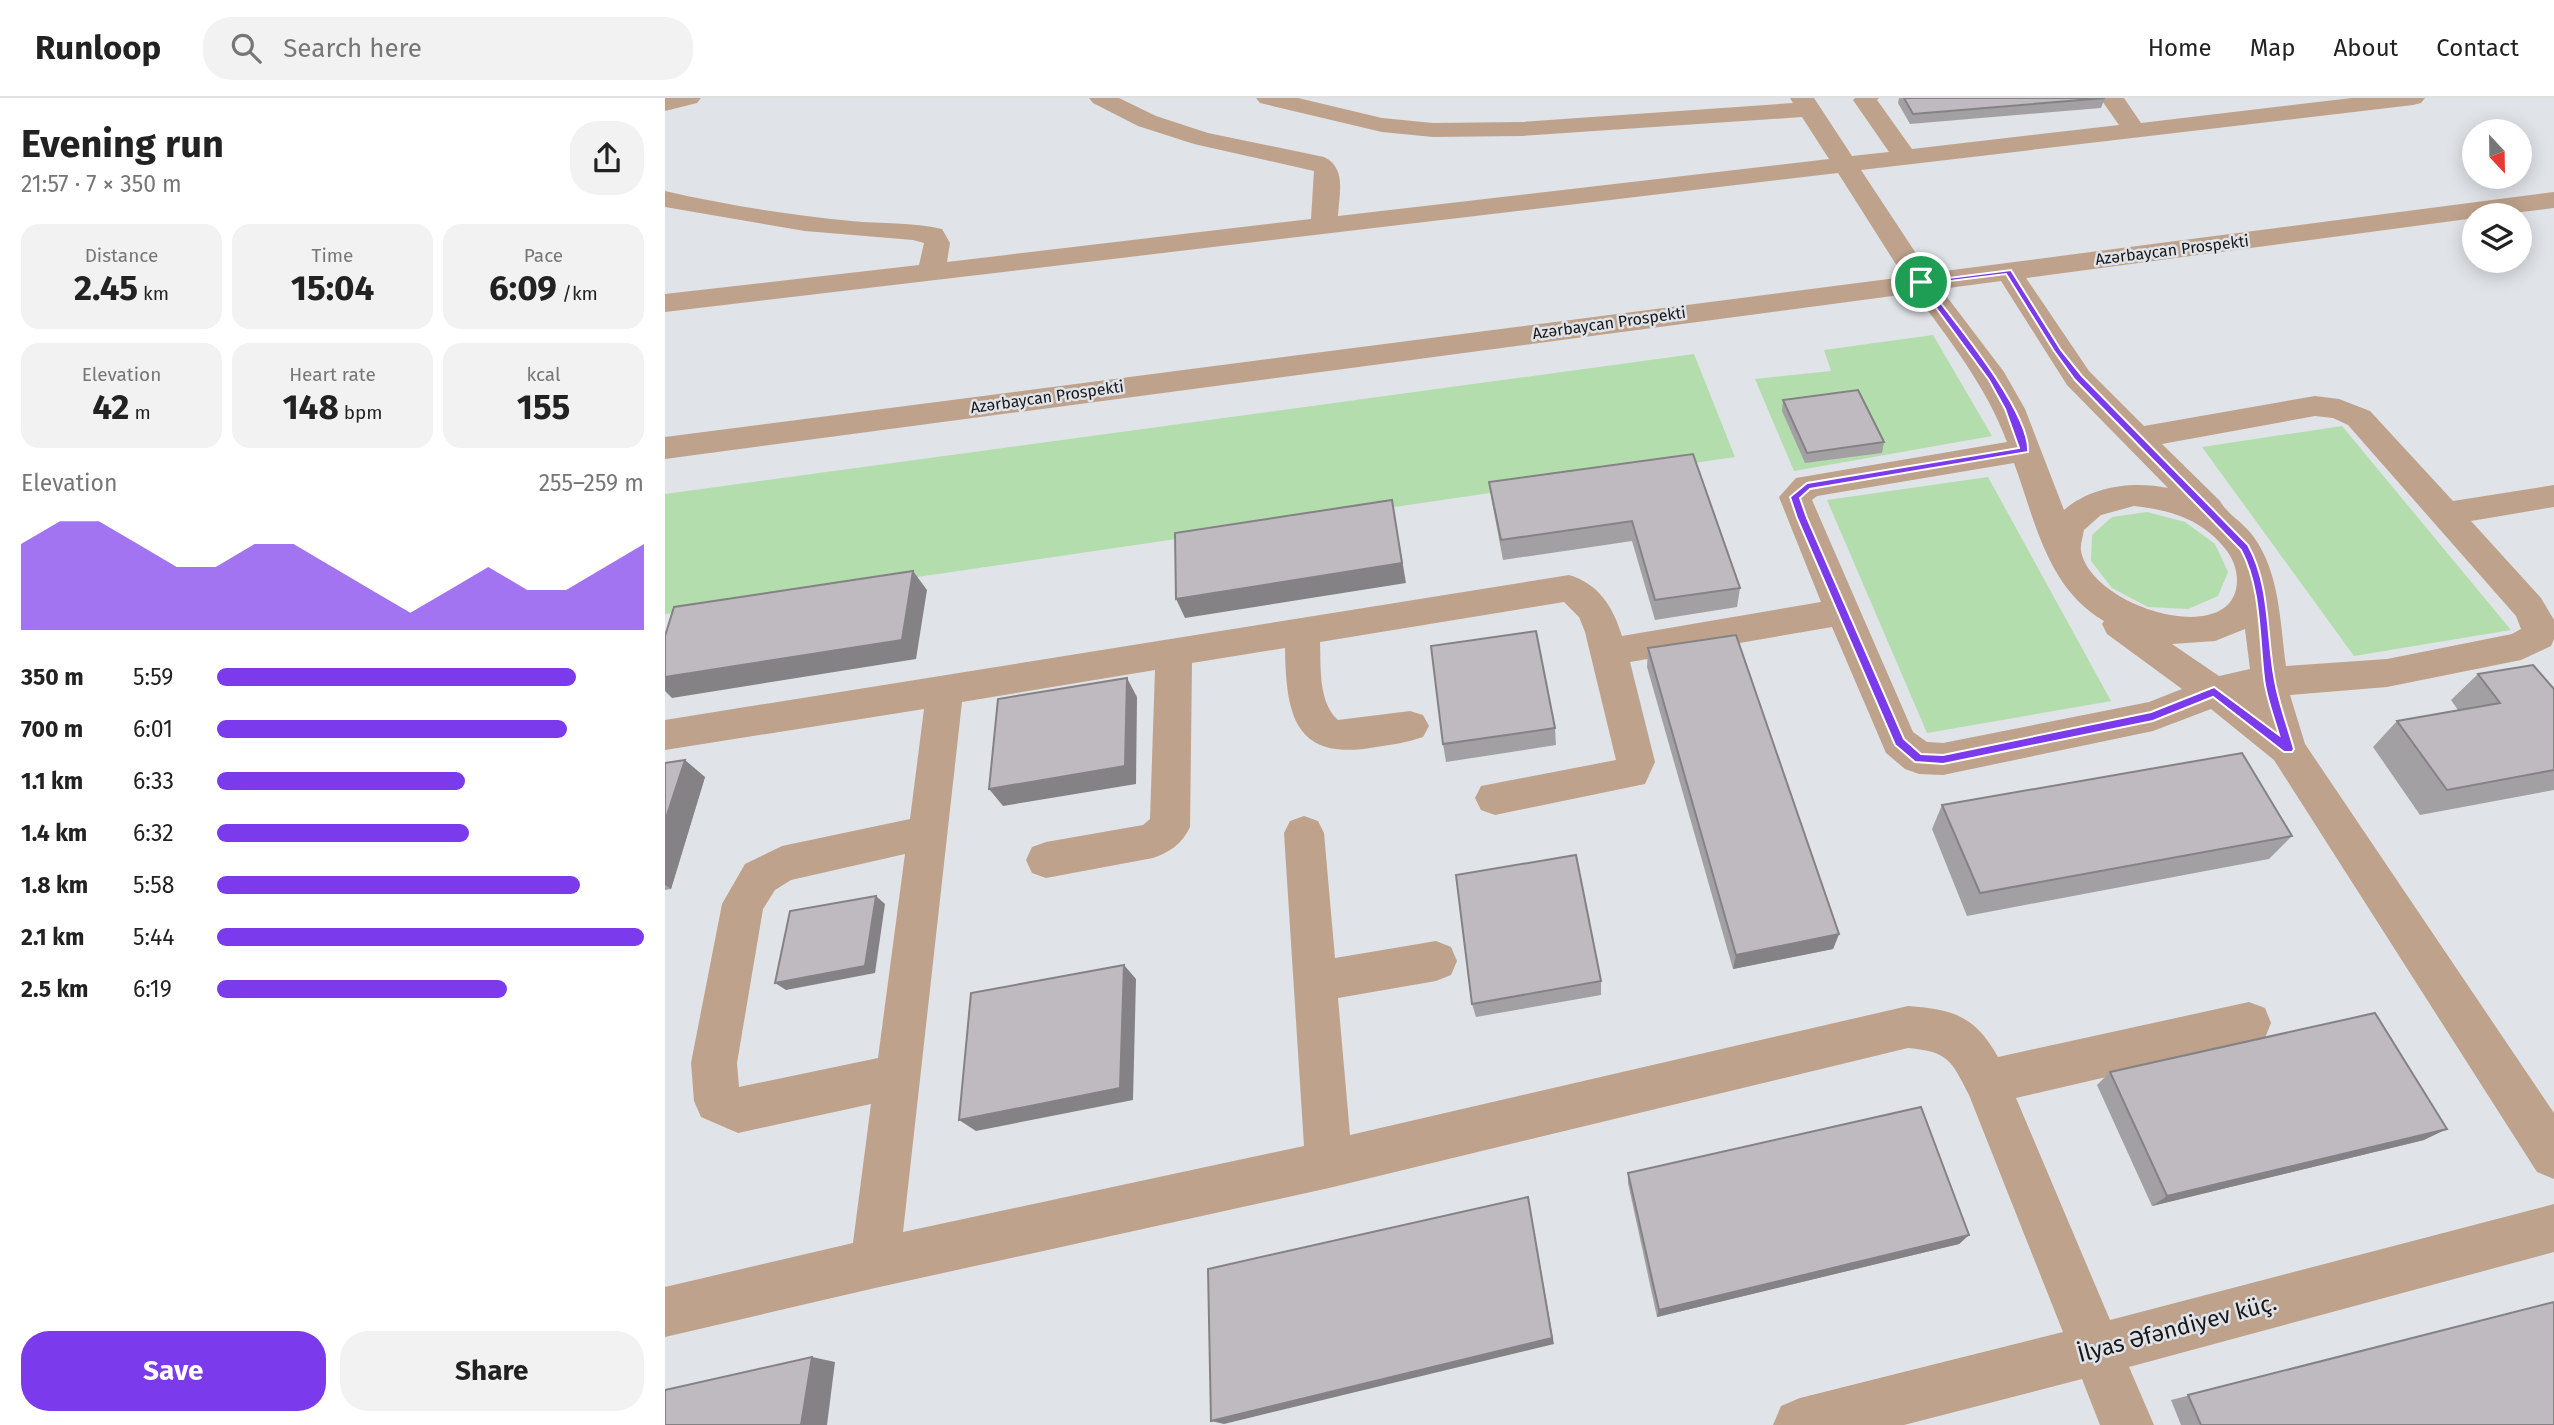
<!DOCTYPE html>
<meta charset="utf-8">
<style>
body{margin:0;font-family:"Fira Sans",sans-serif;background:#f2f2f2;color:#222;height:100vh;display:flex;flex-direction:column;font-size:26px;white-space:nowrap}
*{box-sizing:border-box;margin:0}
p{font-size:23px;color:#767676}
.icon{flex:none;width:38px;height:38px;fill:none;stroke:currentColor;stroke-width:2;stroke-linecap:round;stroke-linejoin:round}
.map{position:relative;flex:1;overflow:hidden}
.panel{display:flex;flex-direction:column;background:#fff;width:665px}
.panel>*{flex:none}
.needle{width:46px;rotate:158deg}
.buttons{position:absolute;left:1797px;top:21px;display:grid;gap:14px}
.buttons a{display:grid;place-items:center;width:70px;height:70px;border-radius:50%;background:#fff;box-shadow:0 4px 18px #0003;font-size:35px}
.pin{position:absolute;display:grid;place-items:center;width:60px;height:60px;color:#fff;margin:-30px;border:4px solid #fff;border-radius:50%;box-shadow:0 2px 7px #0007}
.round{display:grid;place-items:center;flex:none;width:74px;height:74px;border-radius:28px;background:#f2f2f2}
.overview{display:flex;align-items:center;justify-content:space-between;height:119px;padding:0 21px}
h1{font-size:38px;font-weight:700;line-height:52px}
.stats{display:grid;grid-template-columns:repeat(3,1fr);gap:10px;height:119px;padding:7px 21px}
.stats div{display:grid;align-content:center;border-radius:18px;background:#f2f2f2;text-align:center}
.stats b{font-size:35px;font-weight:700}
.stats small{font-size:19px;font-weight:400}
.stats p{font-size:19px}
.chart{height:196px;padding:14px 21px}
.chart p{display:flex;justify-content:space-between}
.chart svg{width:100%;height:126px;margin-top:7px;fill:#7c3aed;opacity:.7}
.button{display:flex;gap:14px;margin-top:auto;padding:14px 21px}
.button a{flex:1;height:80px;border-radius:28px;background:#7c3aed;color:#fff;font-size:28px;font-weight:700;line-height:80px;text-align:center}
.button a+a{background:#f2f2f2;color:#222}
ul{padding:0 21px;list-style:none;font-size:23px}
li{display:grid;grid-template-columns:112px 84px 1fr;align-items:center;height:52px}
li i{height:18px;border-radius:9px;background:#7c3aed}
header{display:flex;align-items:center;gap:42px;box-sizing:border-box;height:98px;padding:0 35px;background:#fff;border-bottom:2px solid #e0e0e0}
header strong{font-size:33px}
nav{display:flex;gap:38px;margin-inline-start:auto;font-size:24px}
.search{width:490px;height:63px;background:#f2f2f2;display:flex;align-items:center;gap:18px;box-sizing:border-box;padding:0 24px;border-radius:28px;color:#767676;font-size:26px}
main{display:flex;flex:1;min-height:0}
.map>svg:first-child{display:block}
.green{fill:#b3ddac}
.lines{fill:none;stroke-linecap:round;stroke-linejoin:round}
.minor{fill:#bea28b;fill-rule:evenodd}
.wall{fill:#a3a0a4}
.shaded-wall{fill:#858286}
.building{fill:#bebabf;stroke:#858286;stroke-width:2}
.route{fill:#7c3aed;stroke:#fff;stroke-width:2;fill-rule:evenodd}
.labels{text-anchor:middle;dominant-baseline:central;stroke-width:5;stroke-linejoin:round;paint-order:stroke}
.far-street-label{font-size:16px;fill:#161719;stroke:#e0e3e8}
.near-street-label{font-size:23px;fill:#161719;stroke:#e0e3e8}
</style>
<header>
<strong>Runloop</strong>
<div class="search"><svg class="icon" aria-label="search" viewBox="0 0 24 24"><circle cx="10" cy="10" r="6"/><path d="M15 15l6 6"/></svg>Search here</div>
<nav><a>Home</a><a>Map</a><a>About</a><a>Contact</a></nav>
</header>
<main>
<section class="panel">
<div class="overview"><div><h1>Evening run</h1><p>21:57 · 7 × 350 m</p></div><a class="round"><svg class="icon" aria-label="share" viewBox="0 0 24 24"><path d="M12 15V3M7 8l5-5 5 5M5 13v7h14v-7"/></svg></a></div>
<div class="stats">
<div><p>Distance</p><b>2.45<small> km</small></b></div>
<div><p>Time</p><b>15:04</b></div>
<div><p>Pace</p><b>6:09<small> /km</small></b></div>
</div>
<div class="stats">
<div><p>Elevation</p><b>42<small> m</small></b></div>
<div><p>Heart rate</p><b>148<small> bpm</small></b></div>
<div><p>kcal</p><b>155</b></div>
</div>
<div class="chart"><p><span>Elevation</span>255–259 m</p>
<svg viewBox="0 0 160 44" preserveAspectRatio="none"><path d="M0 44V14L10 6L20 6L30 14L40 22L50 22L60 14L70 14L80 22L90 30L100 38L110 30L120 22L130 30L140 30L150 22L160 14V44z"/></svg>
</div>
<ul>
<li><b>350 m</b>5:59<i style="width:84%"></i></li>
<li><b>700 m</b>6:01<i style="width:82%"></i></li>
<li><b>1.1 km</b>6:33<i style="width:58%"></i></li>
<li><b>1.4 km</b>6:32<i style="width:59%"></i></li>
<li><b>1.8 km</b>5:58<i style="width:85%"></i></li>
<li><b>2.1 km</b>5:44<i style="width:100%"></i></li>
<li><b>2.5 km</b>6:19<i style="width:68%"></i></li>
</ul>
<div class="button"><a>Save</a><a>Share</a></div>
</section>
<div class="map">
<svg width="1889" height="1327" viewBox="0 0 1889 1327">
<rect width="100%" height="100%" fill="#e0e3e8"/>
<!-- green -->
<g class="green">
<polygon points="1268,237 1327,338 1129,373 1090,281 1166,273 1159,252"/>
<polygon points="1029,256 1070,359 0,516 0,396"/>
<polygon points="1677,328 1846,532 1689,558 1537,349"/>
<polygon points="1323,379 1446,603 1262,635 1162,402"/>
<polygon points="1482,414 1520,424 1550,446 1563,474 1553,498 1523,511 1483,509 1447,490 1426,463 1427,437 1447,419"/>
</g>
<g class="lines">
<!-- minor -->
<g class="minor">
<polygon points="0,0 36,0 32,5 0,13"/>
<path d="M424 0H454L491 18 543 35 659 59C682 70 674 96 673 118L1164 61 1137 19 857 38 768 39 717 34 595 5 591 0H633L717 20 768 25 857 24 1128 5 1125 0H1149L1187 58 1224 54 1188 2 1190 0H1214L1212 2 1247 51 1454 27 1435 0H1459L1476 25 1687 0H1760L1756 5 1748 7 1196 72 1264 175 1889 94V110L1833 117H1810V120L1361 180 1424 273 1479 328 1650 298 1674 301 1705 313 1788 403 1889 387V409L1806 423 1876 500 1889 522V541L1886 548 1856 562 1722 589 1625 597 1640 646 1889 1015V1081L1872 1074 1609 662 1546 611 1488 633 1278 677 1254 676 1240 671 1221 655 1167 529 965 564 990 664 980 686 830 717 816 712 810 700 816 688 951 662 920 534 914 519 899 504 655 544C656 569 653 604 673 622L745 613 758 617 764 628 758 639C743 644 727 647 711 649 630 664 621 618 620 550L527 565 525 729C517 746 505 754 488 760L381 780 367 775 361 762 367 749 381 744 478 727 485 721 490 572 297 604 238 1134 639 1048 619 735 625 723 639 718 653 723 659 735 670 860 771 843 786 849 792 863 786 877 771 883 673 900 685 1037 1243 908C1288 911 1310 918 1333 959L1584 904 1600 910 1606 925 1600 940 1584 946 1351 1000 1445 1222 1889 1106V1154L1464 1269 1489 1327H1435L1417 1281 1239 1327H1108L1116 1308 1135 1300 1398 1234 1304 997C1286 962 1284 954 1243 950L664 1090 210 1190 0 1239V1189L188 1145 206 1006 73 1035 36 1019 29 1003 26 965 57 806 80 766 117 748 245 721 259 611 0 652V622L904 477C934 486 948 509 957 538L1156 504 1114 399 1131 380 1342 344C1321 288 1285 243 1250 195L0 361V339L1239 179 1173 75 0 214V196L254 167 259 145 248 142 140 133 0 109V93C61 107 124 117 186 123 217 126 247 124 277 131L285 145 282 164 646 121 649 73 529 46 473 28 428 5ZM1336 183 1402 287 1503 390C1468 383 1427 388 1399 412L1360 311 1339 274 1276 191ZM1650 318 1668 320 1683 327 1851 518 1856 531 1847 536 1722 561 1621 568C1615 525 1615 474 1588 438 1578 424 1563 417 1555 403L1497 346ZM1349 365C1370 422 1382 490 1439 523L1437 526 1442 536 1517 591 1484 604 1278 645 1262 644 1248 634 1147 402 1152 398ZM1469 408C1506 412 1539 422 1562 453 1568 461 1572 472 1572 482 1572 552 1427 511 1416 453 1415 447 1418 438 1419 432L1436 417ZM1580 531 1585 571 1554 578 1507 546 1550 543ZM240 756 213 960 74 989 72 965 98 811 110 792 126 782Z"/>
</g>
</g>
<!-- wall -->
<g class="wall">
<polygon points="1234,0 1440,0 1436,10 1245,26 1233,5"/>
<polygon points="1118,302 1219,344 1217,355 1140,365 1117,313"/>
<polygon points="1028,356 1075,490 1072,509 990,522 967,443 838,462 827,404 824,384"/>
<polygon points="983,550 1174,836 1168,851 1068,871 982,569"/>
<polygon points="1813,576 1889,591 1889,692 1755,717 1708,649 1732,623 1793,612 1786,602"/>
<polygon points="890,630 891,647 781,664 778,646"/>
<polygon points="0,665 40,679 6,791 0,792"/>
<polygon points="1277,707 1627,738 1604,761 1302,818 1267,731"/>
<polygon points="936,883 936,897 811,919 807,906"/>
<polygon points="1445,974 1759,1042 1487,1108 1432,987"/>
<polygon points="963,1075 1304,1137 1294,1146 992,1219 963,1085"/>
<polygon points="1889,1204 1889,1327 1516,1327 1506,1302"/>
</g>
<!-- shaded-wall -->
<g class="shaded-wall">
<polygon points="727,402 741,485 520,520 511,501"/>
<polygon points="248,473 262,492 251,561 7,600 0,593 0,579"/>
<polygon points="462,580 472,599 471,686 338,708 324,691"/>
<polygon points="20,662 40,679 6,791 0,787 0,723"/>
<polygon points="211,798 220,806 210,875 121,892 110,885"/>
<polygon points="1174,836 1168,851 1068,871 1071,857"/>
<polygon points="459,867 471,881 468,1002 311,1033 294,1022"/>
<polygon points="1782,1031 1759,1042 1487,1108 1502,1098"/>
<polygon points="863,1099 889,1246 559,1326 546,1323"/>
<polygon points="1304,1137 1294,1146 992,1219 994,1212"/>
<polygon points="147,1259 170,1264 162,1327 136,1327"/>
</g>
<!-- building -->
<g class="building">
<polygon points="1239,0 1440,0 1248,16"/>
<polygon points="1193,292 1219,344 1142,355 1118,302"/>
<polygon points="1028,356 1075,490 990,502 967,423 836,442 824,384"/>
<polygon points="727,402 737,465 511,501 510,435"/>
<polygon points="248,473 237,542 0,579 0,538 9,509"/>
<polygon points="871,533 890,630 778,646 766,548"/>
<polygon points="1071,537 1174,836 1071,857 983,550"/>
<polygon points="1868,567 1889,591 1889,672 1782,692 1732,623 1835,605 1813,576"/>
<polygon points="462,580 460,668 324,691 333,601"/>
<polygon points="1577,655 1627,738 1315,795 1277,707"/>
<polygon points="20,662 0,723 0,665"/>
<polygon points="911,757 936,883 807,906 791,777"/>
<polygon points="211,798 200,868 110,885 125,813"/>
<polygon points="459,867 455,990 294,1022 306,895"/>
<polygon points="1710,915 1782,1031 1502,1098 1445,974"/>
<polygon points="1256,1009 1304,1137 994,1212 963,1075"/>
<polygon points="863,1099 887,1240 546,1323 543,1171"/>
<polygon points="1889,1204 1889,1327 1536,1327 1523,1297"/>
<polygon points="147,1259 136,1327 0,1327 0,1292"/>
</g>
<!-- route -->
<path class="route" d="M1346 172 1396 252 1417 278 1583 447C1606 488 1601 538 1610 583 1614 606 1623 629 1629 651L1627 654H1619L1548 599 1488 623 1278 666 1250 664 1230 647 1132 420 1125 399 1142 385 1354 350 1340 311 1324 282 1252 184ZM1341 176 1389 253 1410 282 1576 452C1596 489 1594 538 1599 580 1601 599 1609 619 1614 637L1549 589 1486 614 1278 657 1256 656 1239 641 1142 420 1135 400 1145 391 1363 354C1366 314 1287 220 1261 186Z"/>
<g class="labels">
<!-- far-street labels -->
<g class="far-street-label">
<text transform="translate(1507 152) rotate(-7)">Azərbaycan Prospekti</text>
<text transform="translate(944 225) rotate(-8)">Azərbaycan Prospekti</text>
<text transform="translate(382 299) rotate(-8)">Azərbaycan Prospekti</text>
</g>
<!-- near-street labels -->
<g class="near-street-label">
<text transform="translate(1512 1230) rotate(-15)">İlyas Əfəndiyev küç.</text>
</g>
</g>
</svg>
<div class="buttons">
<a><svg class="needle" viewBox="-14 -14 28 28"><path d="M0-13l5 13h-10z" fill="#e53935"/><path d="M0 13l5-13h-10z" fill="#767676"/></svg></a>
<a><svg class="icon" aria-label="layers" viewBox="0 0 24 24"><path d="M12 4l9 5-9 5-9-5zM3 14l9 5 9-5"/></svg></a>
</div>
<div class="pin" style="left:1256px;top:184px;background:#1e9e55"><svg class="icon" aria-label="arrive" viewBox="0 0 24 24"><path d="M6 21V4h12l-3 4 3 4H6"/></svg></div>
</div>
</main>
